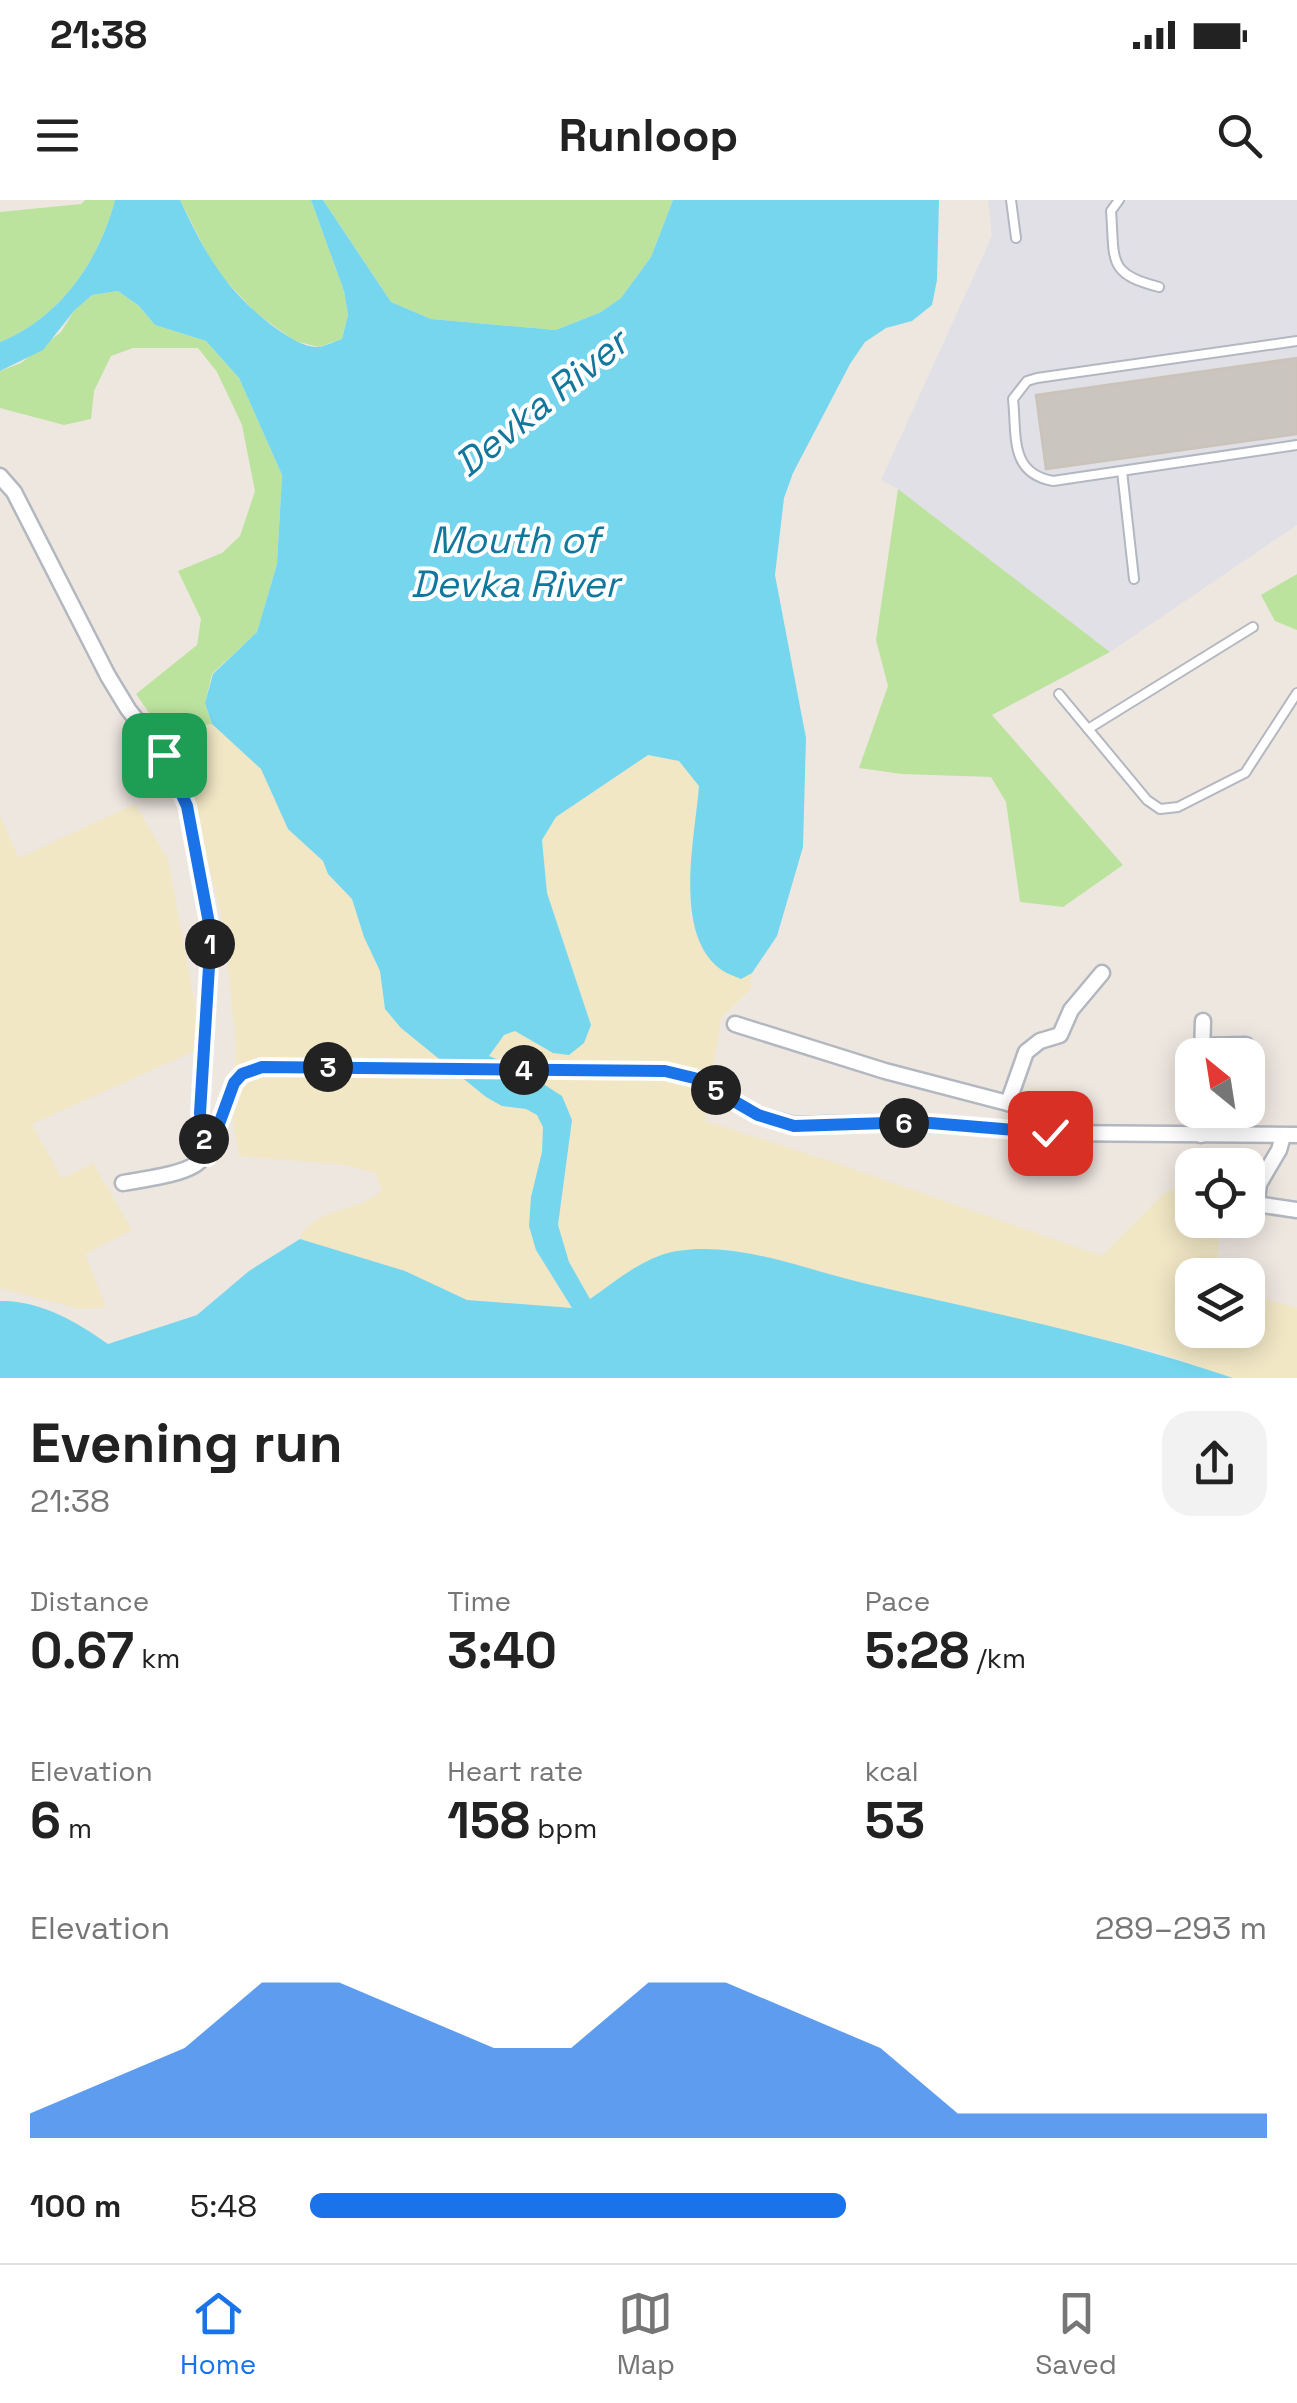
<!DOCTYPE html>
<meta charset="utf-8">
<style>
body{margin:0;font-family:"Space Grotesk",sans-serif;background:#f2f2f2;color:#222;height:100vh;display:flex;flex-direction:column;font-size:38px;white-space:nowrap}
*{box-sizing:border-box;margin:0}
p{font-size:32px;color:#767676}
.icon{flex:none;width:55px;height:55px;fill:none;stroke:currentColor;stroke-width:2;stroke-linecap:round;stroke-linejoin:round}
.map{position:relative;height:1178px;overflow:hidden}
.drawer{display:flex;flex-direction:column;background:#fff;flex:1}
.drawer>*{flex:none}
.needle{width:65px;rotate:330deg}
.controls{position:absolute;left:1175px;top:838px;display:grid;gap:20px}
.controls a{display:grid;place-items:center;width:90px;height:90px;border-radius:20px;background:#fff;box-shadow:0 5px 25px #0003;font-size:50px}
.pin{position:absolute;display:grid;place-items:center;width:85px;height:85px;color:#fff;margin:-42px;border-radius:20px;box-shadow:0 5px 15px #0006}
.km{position:absolute;width:50px;height:50px;margin:-25px;border-radius:50%;background:#222;color:#fff;font-size:28px;line-height:50px;text-align:center}
.round{display:grid;place-items:center;flex:none;width:105px;height:105px;border-radius:30px;background:#f2f2f2}
.headline{display:flex;align-items:center;justify-content:space-between;height:170px;padding:0 30px}
h1{font-size:55px;font-weight:700;line-height:75px}
.stats{display:grid;grid-template-columns:repeat(3,1fr);gap:15px;height:170px;padding:10px 30px}
.stats div{display:grid;align-content:center}
.stats b{font-size:50px;font-weight:700}
.stats small{font-size:28px;font-weight:400}
.stats p{font-size:28px}
.chart{height:280px;padding:20px 30px}
.chart p{display:flex;justify-content:space-between}
.chart svg{width:100%;height:180px;margin-top:10px;fill:#1a73e8;opacity:.7}
ul{padding:0 30px;list-style:none;font-size:32px}
li{display:grid;grid-template-columns:160px 120px 1fr;align-items:center;height:75px}
li i{height:25px;border-radius:12px;background:#1a73e8}
.status{display:flex;justify-content:space-between;align-items:center;height:70px;padding:0 50px;background:#fff;direction:ltr}
.status svg{height:28px;fill:currentColor}
header{display:flex;justify-content:space-between;align-items:center;height:130px;padding:0 30px;background:#fff;font-size:45px;font-weight:700}
.tabs{display:flex;justify-content:space-around;align-items:center;height:140px;border-top:2px solid #e0e0e0;background:#fff;font-size:28px;color:#767676}
.tabs a{display:grid;justify-items:center;gap:5px}
.tabs .current{color:#1a73e8}
.map>svg:first-child{display:block}
.industrial{fill:#e1e0e7}
.green{fill:#bbe39e}
.sand{fill:#f1e7c5}
.water{fill:#76d6ed}
.building{fill:#cac5be;stroke:#cac3b9;stroke-width:2.5}
.lines{fill:none;stroke-linecap:round;stroke-linejoin:round}
.lane-casing{stroke:#b3b7c0;stroke-width:12}
.street-casing{stroke:#b3b7c0;stroke-width:19}
.lane{stroke:#fff;stroke-width:8}
.street{stroke:#fff;stroke-width:14}
.route-casing{stroke:#fff;stroke-width:20}
.route{stroke:#1a73e8;stroke-width:12}
.labels{text-anchor:middle;dominant-baseline:central;stroke-width:8;stroke-linejoin:round;paint-order:stroke}
.water-label{font-size:38px;font-style:italic;fill:#11779d;stroke:#fff}
</style>
<div class="status"><b>21:38</b><svg viewBox="0 0 49 12"><path d="M0 12V9h3v3zM5 12V6h3v6zM10 12V3h3v9zM15 12V0h3v12zM26 1h20v11H26zM47 4h2v5h-2z"/></svg></div>
<header><svg class="icon" aria-label="menu" viewBox="0 0 24 24"><path d="M4 6h16M4 12h16M4 18h16"/></svg>Runloop<svg class="icon" aria-label="search" viewBox="0 0 24 24"><circle cx="10" cy="10" r="6"/><path d="M15 15l6 6"/></svg></header>
<div class="map">
<svg width="1297" height="1178" viewBox="0 0 1297 1178">
<rect width="100%" height="100%" fill="#eee7e0"/>
<!-- industrial -->
<polygon class="industrial" points="988,0 1297,0 1297,325 1110,452 898,289 881,280 992,36"/>
<!-- green -->
<g class="green">
<path d="M85 0H115C99 61 60 118 0 142V12L81 4Z"/>
<polygon points="180,0 311,0 344,91 348,115 342,139 319,147 295,141 256,113 215,69"/>
<polygon points="323,0 673,0 651,57 621,98 601,112 556,130 431,119 391,102"/>
<polygon points="118,91 139,106 155,125 206,141 239,178 282,275 277,364 257,432 212,474 205,503 212,524 163,533 136,494 197,445 201,419 178,371 222,353 240,336 255,291 242,225 217,172 198,148 133,148 111,156 94,191 91,219 64,225 0,208 0,171 21,163 61,132 74,111 92,95"/>
<polygon points="898,289 1110,452 992,515 1123,665 1063,707 1020,702 1006,602 991,577 902,574 859,568 888,486 876,440"/>
<polygon points="1297,374 1297,430 1275,421 1261,395"/>
</g>
<!-- sand -->
<g class="sand">
<path d="M212 524 261 569 288 629 323 661 328 674 352 699 364 737 380 771 385 809 401 828 502 906 526 909 537 915 543 927 542 952 531 997 536 1050 572 1109 467 1100 405 1071 300 1039C313 1006 358 1014 382 990L375 973 345 965 239 956 233 920 236 845 223 722 198 624 163 533Z"/>
<polygon points="648,555 679,561 699,586 690,717 741,779 752,773 750,790 721,818 705,921 833,962 1102,1056 1164,993 1192,983 1192,1020 1219,1020 1218,1060 1239,1065 1238,1075 1192,1075 1192,1130 1248,1130 1248,1094 1297,1108 1297,1178 1233,1178 1154,1151 796,1067 726,1048 636,1068 590,1100 569,1062 558,1025 572,919 489,856 504,835 515,831 553,853 591,825 547,693 542,640 556,617"/>
<polygon points="135,604 168,660 203,847 32,924 62,979 93,963 132,1030 85,1054 106,1107 80,1109 0,1088 0,616 19,658"/>
</g>
<!-- water -->
<path class="water" d="M115 0H180C206 55 226 92 277 129 289 137 304 148 319 147 326 146 335 141 342 139L348 115 344 91 311 0H323L391 102 431 119 556 130 601 112 621 98 651 57 673 0H939L937 80 932 105 912 121 886 128 865 142 850 164 793 273 784 298 775 375 806 538 803 647 777 736 752 773 741 779C734 776 725 773 719 768 673 731 695 638 699 586L679 561 648 555 556 617 542 640 547 693 591 825 584 843 569 855 553 853 515 831 504 835 489 856 517 867 562 896 572 920 558 1025 569 1062 590 1099C616 1081 645 1056 677 1051 737 1041 804 1069 863 1083 987 1112 1113 1137 1233 1178H0V1101C40 1100 77 1122 108 1144L197 1115 249 1071 300 1039 405 1071 467 1100 572 1108 536 1050 529 1026 531 997 542 952 543 927 537 915 526 909 502 906 486 897 401 828 385 809 380 771 364 737 352 699 328 674 323 661 288 629 261 569 212 524 205 503 213 474 257 432 277 364 282 275 239 178 206 141 155 125 139 106 118 91 92 95 74 111 43 150 0 171V142C60 118 99 61 115 0Z"/>
<!-- building -->
<polygon class="building" points="1297,158 1297,234 1046,269 1036,195"/>
<g class="lines">
<!-- lane casing -->
<g class="lane-casing">
<g id="lane">
<polyline points="1011,0 1016,38"/>
<path d="M1119 0 1111 11C1115 59 1106 74 1159 87"/>
<path d="M1297 141 1037 178 1027 181 1013 199C1017 236 1009 273 1053 281L1297 245"/>
<polyline points="1122,271 1134,379"/>
<polyline points="1059,494 1147,600 1160,609 1178,607 1245,573 1297,493"/>
<polyline points="1088,529 1253,427"/>
</g>
</g>
<!-- street casing -->
<g class="street-casing">
<g id="street">
<polyline points="0,276 14,292 108,476 128,509 164,555 187,607 211,734 200,913 207,956"/>
<polyline points="735,824 885,871 1023,907 1084,930"/>
<polyline points="1202,846 1246,845"/>
<polyline points="1202,854 1203,821"/>
<polyline points="1008,903 1026,852 1040,841 1060,835 1071,810 1102,773"/>
<polyline points="1201,935 1201,910"/>
<path d="M123 983C219 967 201 968 234 883L243 874 262 867 665 871 694 878 758 915 794 925 919 922 1050 933 1297 935"/>
<polyline points="1256,1004 1297,1010"/>
<polyline points="1254,1023 1259,984 1279,950 1283,936"/>
</g>
</g>
<!-- lane -->
<use href="#lane" class="lane"/>
<!-- street -->
<use href="#street" class="street"/>
</g>
<g class="lines">
<!-- route casing -->
<g class="route-casing">
<polyline id="route" points="164,555 187,606 211,734 200,913 207,957 234,883 242,874 262,867 665,871 694,878 758,915 794,926 918,922 1050,933"/>
</g>
<!-- route -->
<use href="#route" class="route"/>
</g>
<g class="labels">
<!-- water labels -->
<g class="water-label">
<text transform="translate(541 203) rotate(-39)">Devka River</text>
<text x="515" y="340">Mouth of<tspan x="515" dy="44">Devka River</tspan></text>
</g>
</g>
</svg>
<div class="controls">
<a><svg class="needle" viewBox="-14 -14 28 28"><path d="M0-13l5 13h-10z" fill="#e53935"/><path d="M0 13l5-13h-10z" fill="#767676"/></svg></a>
<a><svg class="icon" aria-label="locate" viewBox="0 0 24 24"><circle cx="12" cy="12" r="6"/><path d="M12 2v4M12 18v4M2 12h4M18 12h4"/></svg></a>
<a><svg class="icon" aria-label="layers" viewBox="0 0 24 24"><path d="M12 4l9 5-9 5-9-5zM3 14l9 5 9-5"/></svg></a>
</div>
<div class="pin" style="left:164px;top:555px;background:#1e9e55"><svg class="icon" aria-label="arrive" viewBox="0 0 24 24"><path d="M6 21V4h12l-3 4 3 4H6"/></svg></div>
<div class="pin" style="left:1050px;top:933px;background:#d93025"><svg class="icon" aria-label="check" viewBox="0 0 24 24"><path d="M5 12l5 5 9-10"/></svg></div>
<b class="km" style="left:210px;top:744px">1</b>
<b class="km" style="left:204px;top:939px">2</b>
<b class="km" style="left:328px;top:867px">3</b>
<b class="km" style="left:524px;top:870px">4</b>
<b class="km" style="left:716px;top:890px">5</b>
<b class="km" style="left:904px;top:923px">6</b>
</div>
<section class="drawer">
<div class="headline"><div><h1>Evening run</h1><p>21:38</p></div><a class="round"><svg class="icon" aria-label="share" viewBox="0 0 24 24"><path d="M12 15V3M7 8l5-5 5 5M5 13v7h14v-7"/></svg></a></div>
<div class="stats">
<div><p>Distance</p><b>0.67<small> km</small></b></div>
<div><p>Time</p><b>3:40</b></div>
<div><p>Pace</p><b>5:28<small> /km</small></b></div>
</div>
<div class="stats">
<div><p>Elevation</p><b>6<small> m</small></b></div>
<div><p>Heart rate</p><b>158<small> bpm</small></b></div>
<div><p>kcal</p><b>53</b></div>
</div>
<div class="chart"><p><span>Elevation</span>289–293 m</p>
<svg viewBox="0 0 160 44" preserveAspectRatio="none"><path d="M0 44V38L10 30L20 22L30 6L40 6L50 14L60 22L70 22L80 6L90 6L100 14L110 22L120 38L130 38L140 38L150 38L160 38V44z"/></svg>
</div>
<ul>
<li><b>100 m</b>5:48<i style="width:56%"></i></li>
</ul>
</section>
<nav class="tabs">
<a class="current"><svg class="icon" aria-label="home" viewBox="0 0 24 24"><path d="M3 11l9-7 9 7M6 9v11h12V9"/></svg>Home</a>
<a><svg class="icon" aria-label="map" viewBox="0 0 24 24"><path d="M3 6l6-2 6 2 6-2v14l-6 2-6-2-6 2zM9 4v14M15 6v14"/></svg>Map</a>
<a><svg class="icon" aria-label="saved" viewBox="0 0 24 24"><path d="M7 4h10v16l-5-4-5 4z"/></svg>Saved</a>
</nav>
